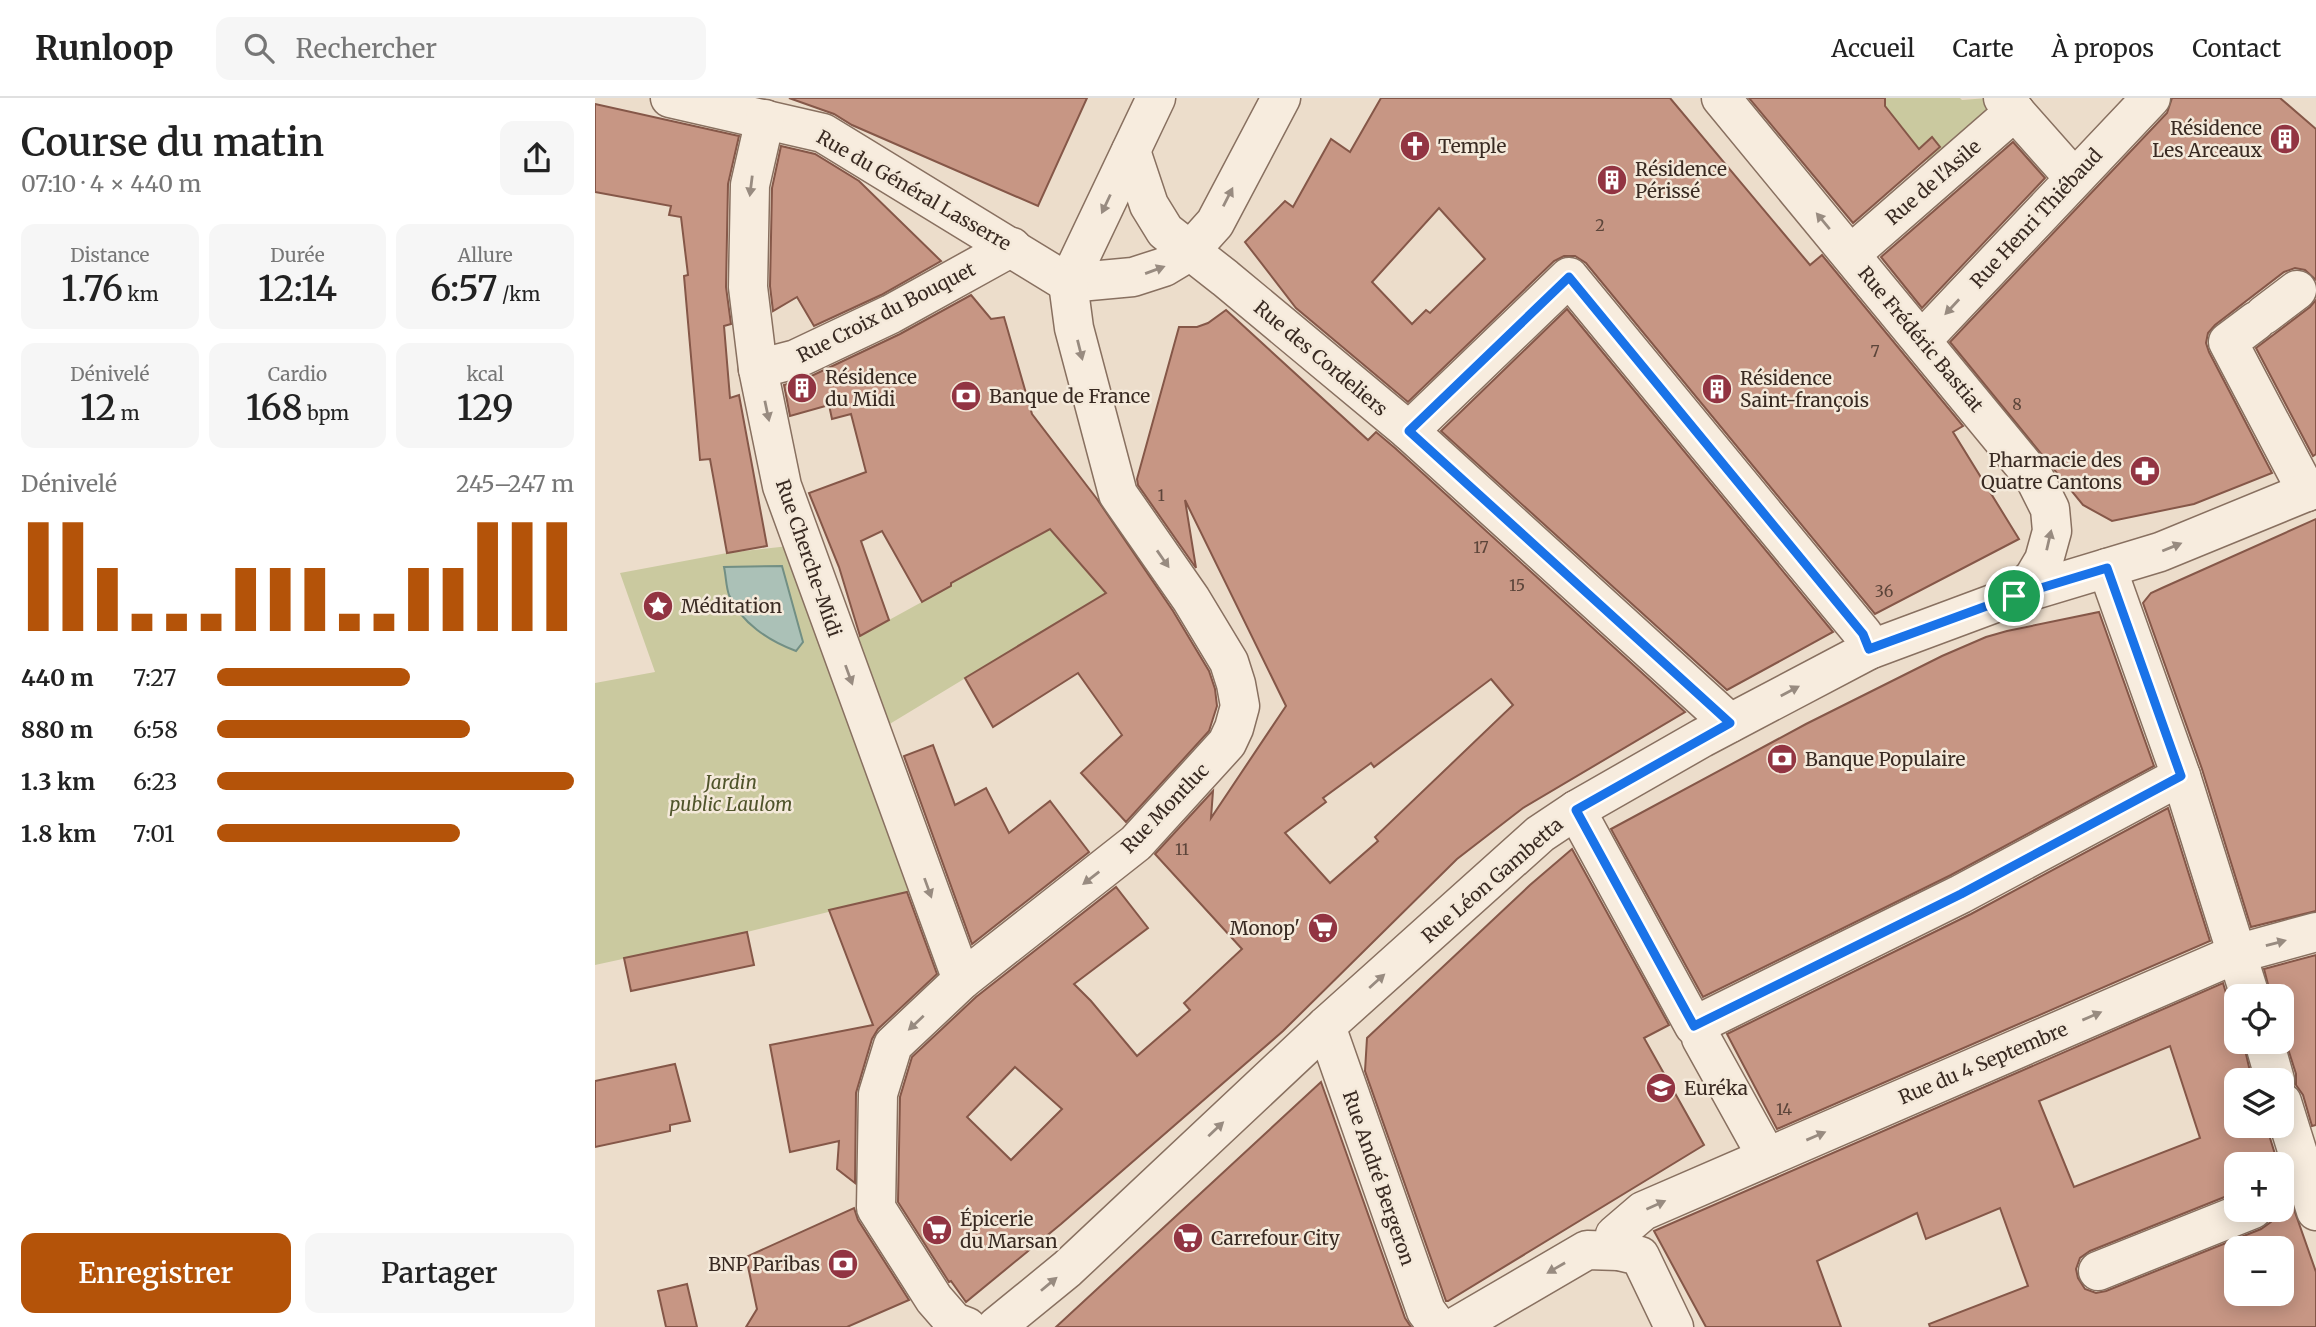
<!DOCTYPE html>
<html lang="fr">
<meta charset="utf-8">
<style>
body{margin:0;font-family:Merriweather,serif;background:#f6f6f6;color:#222;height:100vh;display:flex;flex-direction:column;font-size:26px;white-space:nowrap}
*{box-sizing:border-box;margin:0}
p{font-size:23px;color:#767676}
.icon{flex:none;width:38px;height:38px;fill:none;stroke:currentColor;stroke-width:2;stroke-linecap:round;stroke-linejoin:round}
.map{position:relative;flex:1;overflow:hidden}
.drawer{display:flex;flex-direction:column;background:#fff;width:595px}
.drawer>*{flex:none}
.buttons{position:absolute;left:1629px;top:886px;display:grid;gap:14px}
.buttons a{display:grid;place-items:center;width:70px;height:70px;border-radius:14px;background:#fff;box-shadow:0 4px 18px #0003;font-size:35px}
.pin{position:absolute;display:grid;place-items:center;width:60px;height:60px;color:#fff;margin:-30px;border:4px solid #fff;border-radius:50%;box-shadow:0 2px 7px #0007}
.round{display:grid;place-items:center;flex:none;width:74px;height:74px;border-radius:14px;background:#f6f6f6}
.overview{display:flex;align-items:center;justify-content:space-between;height:119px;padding:0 21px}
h1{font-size:38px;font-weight:600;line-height:52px}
.metrics{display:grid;grid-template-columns:repeat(3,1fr);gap:10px;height:119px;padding:7px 21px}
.metrics div{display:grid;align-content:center;border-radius:14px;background:#f6f6f6;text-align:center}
.metrics b{font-size:35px;font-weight:600}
.metrics small{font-size:19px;font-weight:400}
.metrics p{font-size:19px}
.chart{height:196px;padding:14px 21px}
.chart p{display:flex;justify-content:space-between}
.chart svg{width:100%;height:126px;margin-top:7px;stroke:#b45309;stroke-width:6}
.cta{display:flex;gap:14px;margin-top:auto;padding:14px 21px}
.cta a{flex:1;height:80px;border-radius:14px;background:#b45309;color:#fff;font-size:28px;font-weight:600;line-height:80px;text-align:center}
.cta a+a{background:#f6f6f6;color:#222}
ul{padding:0 21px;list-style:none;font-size:23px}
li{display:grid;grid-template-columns:112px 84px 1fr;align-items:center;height:52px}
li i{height:18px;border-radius:9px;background:#b45309}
header{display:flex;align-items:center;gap:42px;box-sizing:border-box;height:98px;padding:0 35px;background:#fff;border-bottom:2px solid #e0e0e0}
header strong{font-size:33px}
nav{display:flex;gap:38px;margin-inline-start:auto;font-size:24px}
.search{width:490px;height:63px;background:#f6f6f6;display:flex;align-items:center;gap:18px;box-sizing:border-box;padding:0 24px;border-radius:14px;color:#767676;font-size:26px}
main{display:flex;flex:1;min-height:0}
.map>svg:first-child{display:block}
.green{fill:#cac99f}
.water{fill:#abc1b7;stroke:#728f84;stroke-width:2}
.building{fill:#c79684;stroke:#855748;stroke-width:2;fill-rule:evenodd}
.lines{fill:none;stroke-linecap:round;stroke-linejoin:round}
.minor-casing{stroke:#887060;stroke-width:41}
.minor{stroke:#f7ecde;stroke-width:38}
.oneway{fill:#988b80}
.route-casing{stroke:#fff;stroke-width:14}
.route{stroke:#1a73e8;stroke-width:9}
.labels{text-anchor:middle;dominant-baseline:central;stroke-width:5;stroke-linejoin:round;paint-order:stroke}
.number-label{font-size:16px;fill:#5c453a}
.poi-label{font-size:19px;fill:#392a22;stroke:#f4e9da;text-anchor:start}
.street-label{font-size:19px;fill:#392a22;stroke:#f4e9da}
.park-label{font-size:19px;font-style:italic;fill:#4f542a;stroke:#f4e9da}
</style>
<header>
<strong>Runloop</strong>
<div class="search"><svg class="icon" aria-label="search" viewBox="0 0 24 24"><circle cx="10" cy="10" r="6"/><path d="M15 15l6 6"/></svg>Rechercher</div>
<nav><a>Accueil</a><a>Carte</a><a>À propos</a><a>Contact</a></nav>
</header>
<main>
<section class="drawer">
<div class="overview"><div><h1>Course du matin</h1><p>07:10 · 4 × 440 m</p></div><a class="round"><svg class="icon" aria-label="share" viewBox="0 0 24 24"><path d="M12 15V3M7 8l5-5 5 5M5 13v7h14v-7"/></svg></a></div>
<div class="metrics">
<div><p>Distance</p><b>1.76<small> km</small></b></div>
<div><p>Durée</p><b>12:14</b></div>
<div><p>Allure</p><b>6:57<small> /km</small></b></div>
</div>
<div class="metrics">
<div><p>Dénivelé</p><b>12<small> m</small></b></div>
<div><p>Cardio</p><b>168<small> bpm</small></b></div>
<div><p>kcal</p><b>129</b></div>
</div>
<div class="chart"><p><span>Dénivelé</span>245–247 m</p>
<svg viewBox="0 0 160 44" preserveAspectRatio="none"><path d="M5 44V6M15 44V6M25 44V22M35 44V38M45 44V38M55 44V38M65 44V22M75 44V22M85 44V22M95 44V38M105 44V38M115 44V22M125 44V22M135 44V6M145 44V6M155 44V6"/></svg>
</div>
<ul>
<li><b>440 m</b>7:27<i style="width:54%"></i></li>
<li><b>880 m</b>6:58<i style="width:71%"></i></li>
<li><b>1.3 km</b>6:23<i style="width:100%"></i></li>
<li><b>1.8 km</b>7:01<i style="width:68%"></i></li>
</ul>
<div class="cta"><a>Enregistrer</a><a>Partager</a></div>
</section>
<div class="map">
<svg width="1721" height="1229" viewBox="0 0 1721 1229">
<rect width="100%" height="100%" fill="#ecddcb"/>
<!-- green -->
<g class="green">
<polygon points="1282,0 1365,0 1367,2 1393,0 1403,12 1339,71"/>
<polygon points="500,398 529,440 490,471 511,495 293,627 263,539 356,488 356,485 461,427"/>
<polygon points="194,448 315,794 152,834 0,867 0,585 60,574 25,475 132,455"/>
</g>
<!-- water -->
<path class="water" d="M187 468 208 544 201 553C174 543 146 525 134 497 131 489 131 478 129 469Z"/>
<!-- building -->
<g class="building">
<polygon points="194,0 492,0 443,108 257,27 239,16"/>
<path d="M786 0H1075L1215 167 1227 157 1368 328 1358 334 1424 441 1280 516 991 165 980 158H969L959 163 813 304 701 210 650 144 690 103 698 109 736 41 755 54ZM844 110 890 161 835 215 831 212 817 226 777 184Z"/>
<polygon points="1154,0 1290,0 1290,8 1324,51 1337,39 1345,49 1258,125"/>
<polygon points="1577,0 1685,0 1721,31 1721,182 1710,172 1700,170 1689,174 1620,227 1613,235 1611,245 1614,254 1677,375 1599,406 1517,423 1488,407 1355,244 1572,15"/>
<polygon points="0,6 144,38 133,86 131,189 136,226 129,228 135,300 144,297 172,448 132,455 115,361 105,362 89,178 93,177 86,119 74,117 76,108 0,94"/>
<polygon points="1418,44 1450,80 1327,210 1286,159"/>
<polygon points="186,48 220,56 264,83 346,163 286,197 219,228 202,199 178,213 175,188 177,90"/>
<polygon points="376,197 396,221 409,219 437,316 502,401 578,513 614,573 620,591 622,608 614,633 531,724 486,675 527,637 483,575 398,629 370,580 511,495 455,431 356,485 356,488 327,504 287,433 266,443 294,522 265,538 244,469 214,395 271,374 256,316 237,321 234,307 195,318 189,287 210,281 305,236"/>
<polygon points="1721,202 1721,356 1718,358 1661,250 1715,209"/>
<polygon points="972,211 1238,534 1132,592 846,333"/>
<path d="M631 212 773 342 781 334 800 350 1090 614 928 710 862 761 688 933 466 1126 371 1204 356 1183 354 1184 303 1104 305 999 317 959 381 899 521 789 553 830 479 886 496 903 542 958 595 912 589 905 647 851 560 756 618 693 616 720 691 608 590 402 601 470 543 387 542 381 584 229H602L613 225ZM896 581 918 607 780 739 783 743 735 785 690 735 731 704 728 700 776 665 779 669ZM420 969 467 1011 416 1062 372 1019Z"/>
<polygon points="1721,421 1721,813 1656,829 1607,671 1548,505 1556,495 1567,490"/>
<polygon points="1504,514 1559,668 1356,777 1108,899 1016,731 1211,626 1347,558 1391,539 1412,533"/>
<polygon points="338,647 360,707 391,690 414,735 455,703 494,754 377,846 309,658"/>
<polygon points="1573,710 1615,843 1182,1031 1132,936 1376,816"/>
<polygon points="977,751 1074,927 1049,940 1109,1047 853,1203 851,1203 770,973 772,940 935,787"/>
<polygon points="312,794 342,876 283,931 277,941 261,995 260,1085 242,1071 244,1043 195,1054 175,947 278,927 234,812"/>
<polygon points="152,834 159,867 36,893 29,860"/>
<polygon points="1721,857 1721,1027 1717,1028 1708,997 1701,987 1701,976 1687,932 1687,898 1676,898 1669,871"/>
<path d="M1628 885 1634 905 1642 915V943H1648L1657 982H1642V1027H1671L1683 1066H1642V1094L1495 1153 1485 1160 1481 1171 1483 1180 1490 1191 1501 1195 1511 1193 1666 1131 1676 1124 1679 1111H1687V1077L1721 1174V1229H1335L1334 1226 1433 1188 1405 1110 1331 1141 1322 1115 1222 1163 1246 1229H1111L1059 1133ZM1575 948 1605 1040 1479 1089 1444 1003ZM1642 1150H1687V1195H1642Z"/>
<polygon points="80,966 95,1023 75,1027 75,1033 0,1049 0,983"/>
<polygon points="726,984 810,1220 816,1229 461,1229"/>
<polygon points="259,1110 263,1122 314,1202 252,1229 151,1229 162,1211 151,1159"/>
<polygon points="92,1186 102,1229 71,1229 63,1193"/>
</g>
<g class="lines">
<!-- minor casing -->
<g class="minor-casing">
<g id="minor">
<polyline points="75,0 228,35 473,185"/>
<polyline points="1126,0 1440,381 1455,411 1457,433 1449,462 1439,479 1419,498"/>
<polyline points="1408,0 1479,80"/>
<polyline points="170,21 155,87 153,189 163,271 187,388 367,882"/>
<polyline points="536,53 554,107 570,133 630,180 814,333 1135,625"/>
<polyline points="1256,156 1420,13"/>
<polyline points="473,185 538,179 569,169 594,154 620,125 686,0"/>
<polyline points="473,185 561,0"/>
<polyline points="1669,217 1702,192"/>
<polyline points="1661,223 1633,244 1712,394"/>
<polyline points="1327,242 1556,0"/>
<polyline points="163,271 201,261 296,216 417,149"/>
<polyline points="814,333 974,179 1268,536 1274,552"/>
<polyline points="1512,470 1586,678 1655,898"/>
<polyline points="981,712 1099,928 1366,796 1586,678"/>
<polyline points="731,928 831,1213 843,1229"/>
<polyline points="1106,940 1172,1059"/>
<polyline points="1669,943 1680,982"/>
<polyline points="1687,1004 1721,1113"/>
<polyline points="1024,1153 1020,1137 1048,1113 1641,856 1721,834"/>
<polyline points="1503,1173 1658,1111"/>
<polyline points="372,1229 359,1224 339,1201 281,1110 283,996 298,947 367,882 541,745 632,645 639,630 645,608 641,586 634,564 596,501 523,396 479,230 473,185"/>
<polyline points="401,1229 472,1171 731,928 945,736 981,712 1107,640 1274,552 1419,498 1565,454 1721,390"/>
<polyline points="860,1229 992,1152 1024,1153 1045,1158 1079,1229"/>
</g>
</g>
<!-- minor -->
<use href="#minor" class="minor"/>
</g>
<!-- one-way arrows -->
<defs><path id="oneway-solid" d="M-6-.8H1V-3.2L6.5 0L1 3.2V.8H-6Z" transform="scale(1.75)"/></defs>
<g class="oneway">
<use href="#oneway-solid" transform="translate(156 88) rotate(97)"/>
<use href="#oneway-solid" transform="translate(633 99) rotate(-63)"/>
<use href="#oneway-solid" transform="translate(511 106) rotate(115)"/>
<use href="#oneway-solid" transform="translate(1228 123) rotate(-130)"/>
<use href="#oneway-solid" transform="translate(560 172) rotate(-20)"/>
<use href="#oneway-solid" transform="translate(1357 209) rotate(133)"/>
<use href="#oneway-solid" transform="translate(485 252) rotate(76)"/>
<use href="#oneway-solid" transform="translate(172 313) rotate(78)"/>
<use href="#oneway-solid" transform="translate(1454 442) rotate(-77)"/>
<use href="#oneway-solid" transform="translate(1577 449) rotate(-22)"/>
<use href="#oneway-solid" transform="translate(568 461) rotate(55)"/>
<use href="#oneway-solid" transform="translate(254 577) rotate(70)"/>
<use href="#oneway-solid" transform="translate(1195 593) rotate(-28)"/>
<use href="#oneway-solid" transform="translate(496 780) rotate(142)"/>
<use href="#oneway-solid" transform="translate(333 790) rotate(70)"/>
<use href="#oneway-solid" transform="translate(1681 845) rotate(-15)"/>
<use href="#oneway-solid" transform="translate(782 883) rotate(-42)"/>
<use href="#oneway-solid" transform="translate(1497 918) rotate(-23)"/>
<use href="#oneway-solid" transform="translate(321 925) rotate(137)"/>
<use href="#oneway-solid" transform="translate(621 1031) rotate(-43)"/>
<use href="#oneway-solid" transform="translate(1221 1038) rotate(-23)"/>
<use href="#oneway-solid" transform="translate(1061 1107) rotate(-24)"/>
<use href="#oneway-solid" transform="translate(961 1170) rotate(150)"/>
<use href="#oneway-solid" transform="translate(454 1186) rotate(-40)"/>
</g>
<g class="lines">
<!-- route casing -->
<g class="route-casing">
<polygon id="route" points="974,179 1268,536 1274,551 1419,498 1512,470 1586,678 1366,796 1099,928 981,712 1135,625 814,333"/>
</g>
<!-- route -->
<use href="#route" class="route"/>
</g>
<!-- icons -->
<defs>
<g id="building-disc" transform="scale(1.575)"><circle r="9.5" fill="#923442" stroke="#f4e9da"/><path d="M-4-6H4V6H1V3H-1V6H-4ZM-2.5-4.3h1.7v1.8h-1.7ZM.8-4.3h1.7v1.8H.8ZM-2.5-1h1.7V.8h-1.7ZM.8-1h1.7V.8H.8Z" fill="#fff"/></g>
<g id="church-disc" transform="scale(1.575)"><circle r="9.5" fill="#923442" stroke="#f4e9da"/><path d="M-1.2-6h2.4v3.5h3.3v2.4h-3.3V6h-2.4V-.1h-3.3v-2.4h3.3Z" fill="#fff"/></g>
<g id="bank-disc" transform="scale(1.575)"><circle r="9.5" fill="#923442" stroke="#f4e9da"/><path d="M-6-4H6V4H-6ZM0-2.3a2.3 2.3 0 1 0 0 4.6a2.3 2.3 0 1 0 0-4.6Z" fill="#fff"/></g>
<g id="pharmacy-disc" transform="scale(1.575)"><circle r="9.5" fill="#923442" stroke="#f4e9da"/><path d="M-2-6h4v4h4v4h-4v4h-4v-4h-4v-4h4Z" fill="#fff"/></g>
<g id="sight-disc" transform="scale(1.575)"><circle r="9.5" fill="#923442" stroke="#f4e9da"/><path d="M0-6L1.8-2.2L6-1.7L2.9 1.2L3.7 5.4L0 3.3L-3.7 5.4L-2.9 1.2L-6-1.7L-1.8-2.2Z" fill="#fff"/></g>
<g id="supermarket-disc" transform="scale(1.575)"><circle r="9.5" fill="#923442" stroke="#f4e9da"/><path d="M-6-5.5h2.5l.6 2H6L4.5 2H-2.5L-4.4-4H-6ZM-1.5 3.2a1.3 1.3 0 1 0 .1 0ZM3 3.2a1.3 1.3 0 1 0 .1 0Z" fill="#fff"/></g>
<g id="university-disc" transform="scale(1.575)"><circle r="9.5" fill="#923442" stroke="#f4e9da"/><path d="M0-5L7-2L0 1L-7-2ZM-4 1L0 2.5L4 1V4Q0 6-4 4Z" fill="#fff"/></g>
</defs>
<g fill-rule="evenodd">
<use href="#building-disc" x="1690" y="41"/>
<use href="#church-disc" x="820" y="48"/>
<use href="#building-disc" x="1017" y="82"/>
<use href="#building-disc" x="207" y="290"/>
<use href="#building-disc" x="1122" y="291"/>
<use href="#bank-disc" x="371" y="298"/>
<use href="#pharmacy-disc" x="1550" y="373"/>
<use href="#sight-disc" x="63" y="508"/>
<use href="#bank-disc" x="1187" y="661"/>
<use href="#supermarket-disc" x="728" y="830"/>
<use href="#university-disc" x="1066" y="990"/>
<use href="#supermarket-disc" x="342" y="1132"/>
<use href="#supermarket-disc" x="593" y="1140"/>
<use href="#bank-disc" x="248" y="1166"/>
</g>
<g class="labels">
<!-- number labels -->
<g class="number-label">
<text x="1005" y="127">2</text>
<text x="1280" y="253">7</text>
<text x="1422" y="306">8</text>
<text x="566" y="397">1</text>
<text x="886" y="449">17</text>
<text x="922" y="487">15</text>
<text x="1289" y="493">36</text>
<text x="587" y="751">11</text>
<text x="1189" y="1011">14</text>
</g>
<!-- poi labels -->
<g class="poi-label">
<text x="1667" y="30" text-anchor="end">Résidence<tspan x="1667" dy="22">Les Arceaux</tspan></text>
<text x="843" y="48">Temple</text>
<text x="1040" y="71">Résidence<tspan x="1040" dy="22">Périssé</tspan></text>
<text x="230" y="279">Résidence<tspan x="230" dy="22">du Midi</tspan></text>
<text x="1145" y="280">Résidence<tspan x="1145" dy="22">Saint-françois</tspan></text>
<text x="394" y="298">Banque de France</text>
<text x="1527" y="362" text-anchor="end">Pharmacie des<tspan x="1527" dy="22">Quatre Cantons</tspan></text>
<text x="86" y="508">Méditation</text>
<text x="1210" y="661">Banque Populaire</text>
<text x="705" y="830" text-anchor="end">Monop'</text>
<text x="1089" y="990">Euréka</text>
<text x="365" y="1121">Épicerie<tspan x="365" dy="22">du Marsan</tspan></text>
<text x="616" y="1140">Carrefour City</text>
<text x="225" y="1166" text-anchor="end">BNP Paribas</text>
</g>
<!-- street labels -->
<g class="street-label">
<text transform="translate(1338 84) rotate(-41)">Rue de l'Asile</text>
<text transform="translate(319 92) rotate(30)">Rue du Général Lasserre</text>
<text transform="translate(1441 120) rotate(-47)">Rue Henri Thiébaud</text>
<text transform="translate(291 214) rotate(-27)">Rue Croix du Bouquet</text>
<text transform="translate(1326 241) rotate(50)">Rue Frédéric Bastiat</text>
<text transform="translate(726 260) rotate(40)">Rue des Cordeliers</text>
<text transform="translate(214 460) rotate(71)">Rue Cherche-Midi</text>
<text transform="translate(570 710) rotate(-46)">Rue Montluc</text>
<text transform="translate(897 782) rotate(-41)">Rue Léon Gambetta</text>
<text transform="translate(1388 965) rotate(-23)">Rue du 4 Septembre</text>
<text transform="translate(784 1080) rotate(71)">Rue André Bergeron</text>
</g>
<!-- park labels -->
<g class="park-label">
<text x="136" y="684">Jardin<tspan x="136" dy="22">public Laulom</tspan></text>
</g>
</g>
</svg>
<div class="buttons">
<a><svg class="icon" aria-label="locate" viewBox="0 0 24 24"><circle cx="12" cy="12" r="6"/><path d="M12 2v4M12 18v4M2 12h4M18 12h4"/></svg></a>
<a><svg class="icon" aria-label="layers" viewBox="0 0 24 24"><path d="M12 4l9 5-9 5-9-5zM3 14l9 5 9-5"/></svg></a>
<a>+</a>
<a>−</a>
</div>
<div class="pin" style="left:1419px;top:498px;background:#1e9e55"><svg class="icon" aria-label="arrive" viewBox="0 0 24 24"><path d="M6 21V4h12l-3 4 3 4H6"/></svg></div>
</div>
</main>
